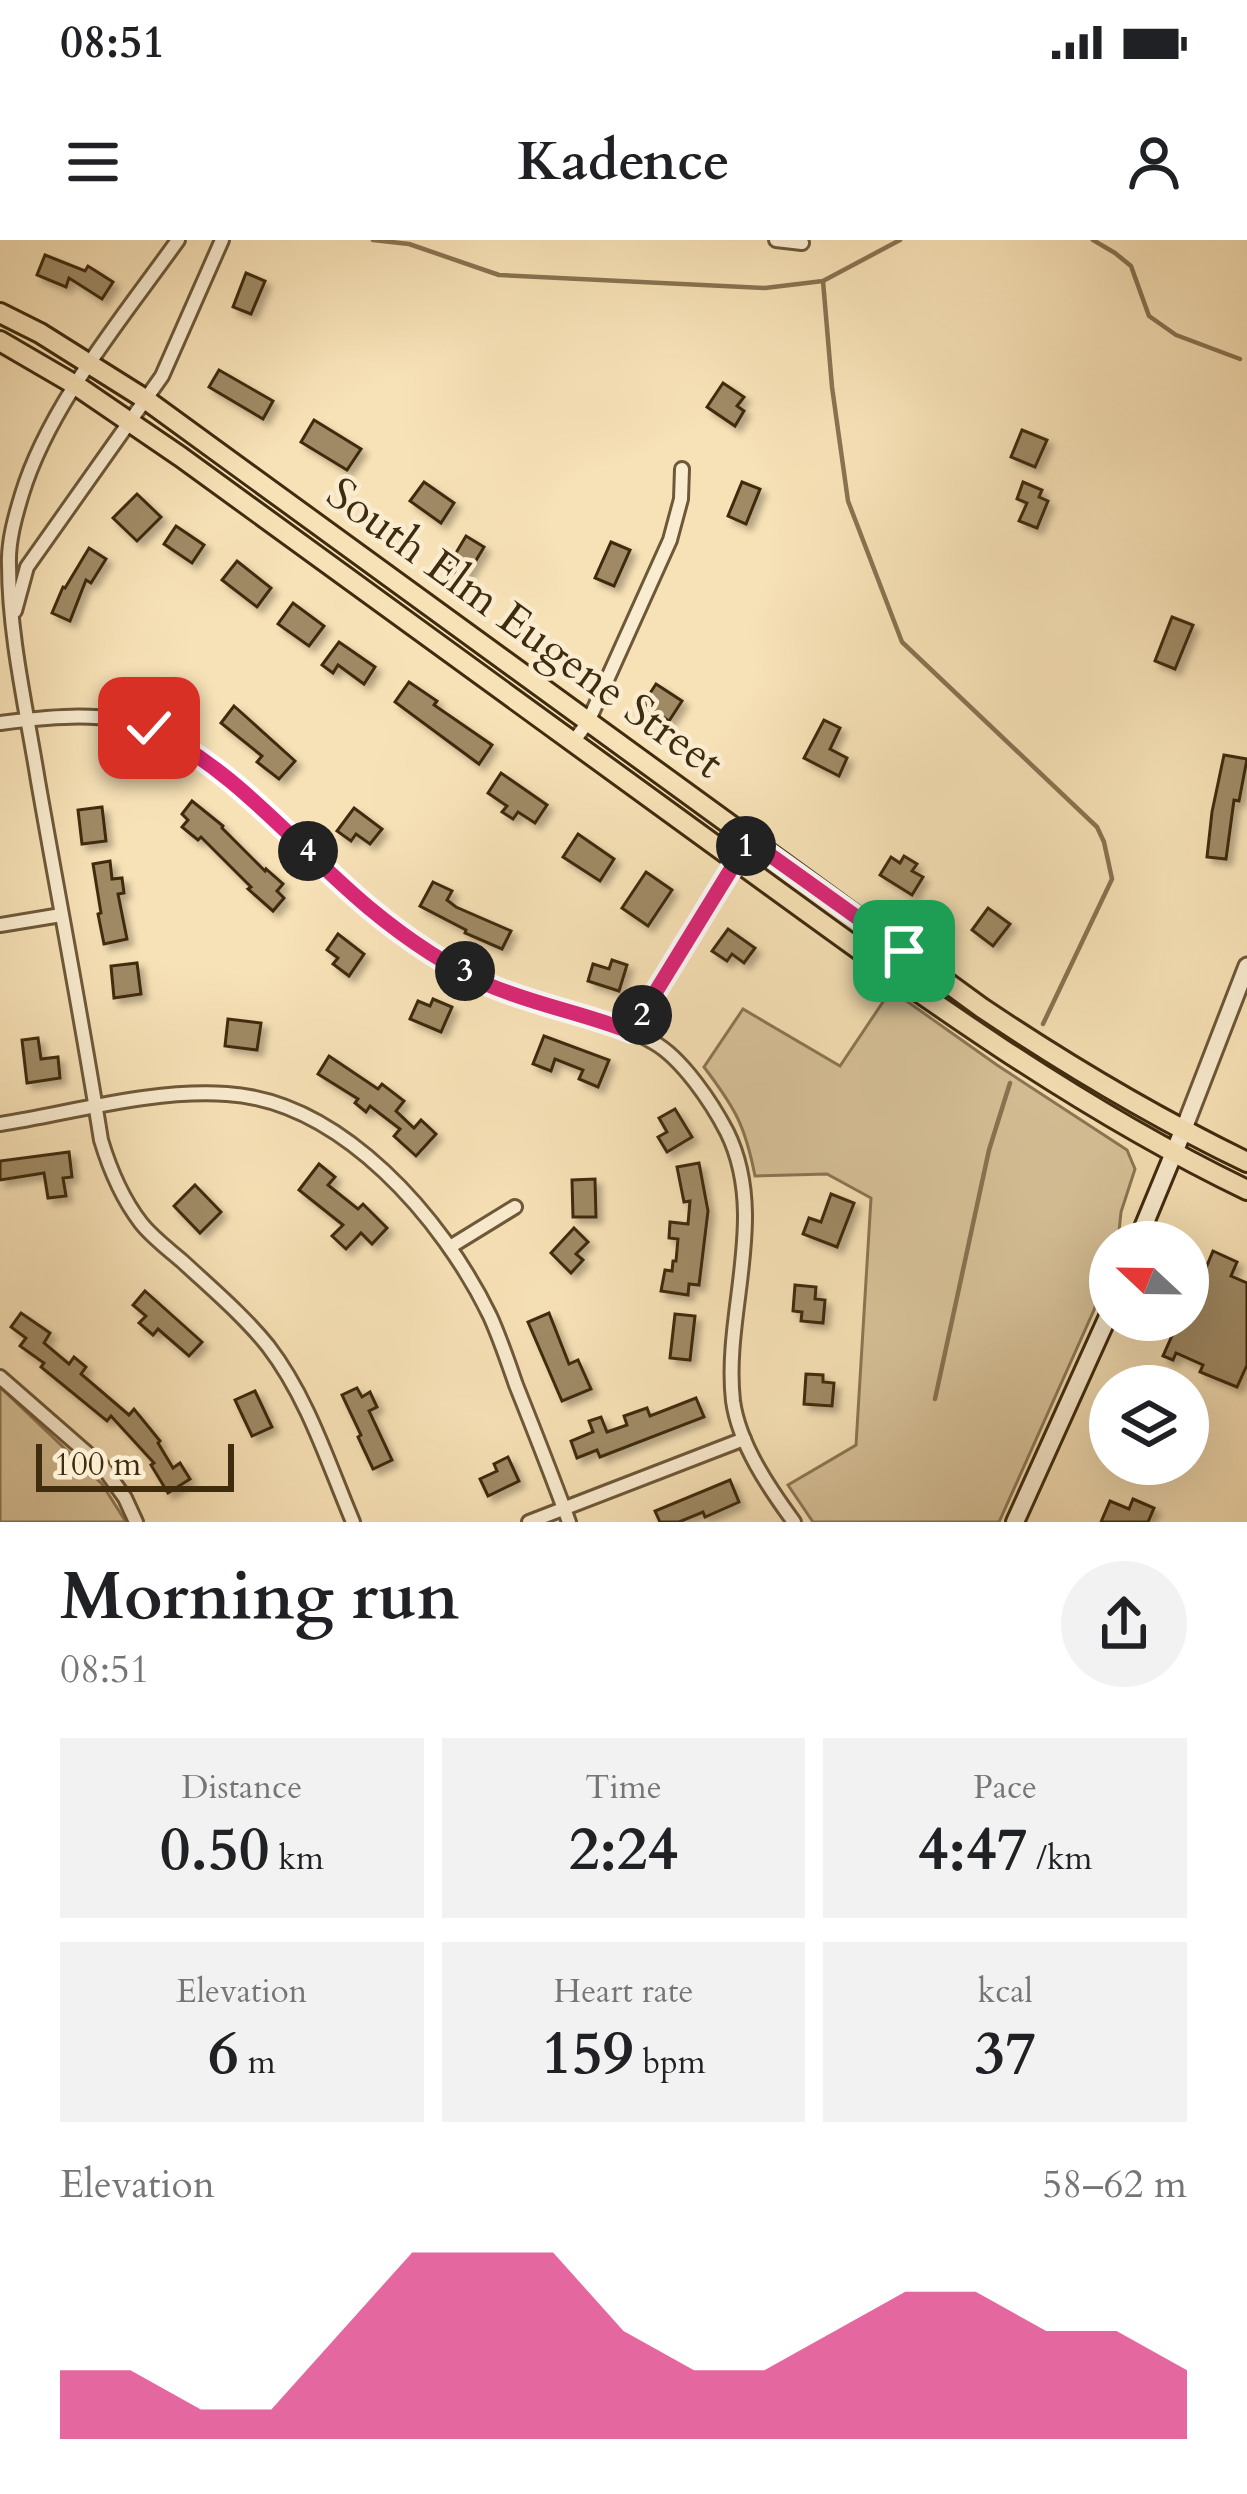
<!DOCTYPE html>
<meta charset="utf-8">
<style>
body{margin:0;font-family:Cardo,serif;background:#f2f2f2;color:#202124;height:100vh;display:flex;flex-direction:column;font-size:45px;white-space:nowrap}
*{box-sizing:border-box;margin:0}
p{font-size:39px;color:#757577}
.icon{flex:none;width:66px;height:66px;fill:none;stroke:currentColor;stroke-width:2;stroke-linecap:round;stroke-linejoin:round}
.map{position:relative;height:1282px;overflow:hidden}
.sheet{display:flex;flex-direction:column;background:#fff;flex:1}
.sheet>*{flex:none}
.needle{width:78px;rotate:292deg}
.fabs{position:absolute;left:1089px;top:981px;display:grid;gap:24px}
.fabs a{display:grid;place-items:center;width:120px;height:120px;border-radius:50%;background:#fff;box-shadow:0 12px 48px #0002;font-size:60px}
.scale{position:absolute;left:36px;bottom:30px;width:198px;box-sizing:border-box;padding-left:12px;border:6px solid #3f2b0e;border-top:0;font-size:33px;line-height:42px;white-space:nowrap;color:#3f2b0e;-webkit-text-stroke:9px #faecd0;paint-order:stroke}
.pin{position:absolute;display:grid;place-items:center;width:102px;height:102px;color:#fff;margin:-51px;border-radius:24px;box-shadow:0 6px 18px #0006}
.km{position:absolute;width:60px;height:60px;margin:-30px;border-radius:50%;background:#222;color:#fff;font-size:33px;line-height:60px;text-align:center}
.round{display:grid;place-items:center;flex:none;width:126px;height:126px;border-radius:63px;background:#f2f2f2}
.summary{display:flex;align-items:center;justify-content:space-between;height:204px;padding:0 60px}
h1{font-size:66px;font-weight:700;line-height:90px}
.stats{display:grid;grid-template-columns:repeat(3,1fr);gap:18px;height:204px;padding:12px 60px}
.stats div{display:grid;align-content:center;border-radius:0px;background:#f2f2f2;text-align:center}
.stats b{font-size:60px;font-weight:700}
.stats small{font-size:33px;font-weight:400}
.stats p{font-size:33px}
.chart{height:336px;padding:24px 60px}
.chart p{display:flex;justify-content:space-between}
.chart svg{width:100%;height:216px;margin-top:12px;fill:#db2777;opacity:.7}
.status{display:flex;justify-content:space-between;align-items:center;height:84px;padding:0 60px;background:#fff;direction:ltr}
.status svg{height:33px;fill:currentColor}
header{display:flex;justify-content:space-between;align-items:center;height:156px;padding:0 60px;background:#fff;font-size:54px;font-weight:700}
.map>svg:first-child{display:block}
.green{fill:#d8c299;stroke:#8c7654;stroke-width:3}
.lines{fill:none;stroke-linecap:round;stroke-linejoin:round}
.stream{stroke:#887351;stroke-width:4.5}
.building{fill:#9f8a65;stroke:#3f2b0e;stroke-width:3;filter:url(#shadow)}
.minor-casing{stroke:#6d5838;stroke-width:18}
.tertiary-casing{stroke:#6d5838;stroke-width:21}
.secondary-casing{stroke:#3f2b0e;stroke-width:22}
.primary-casing{stroke:#3f2b0e;stroke-width:24}
.minor{stroke:#faecd0;stroke-width:12}
.tertiary{stroke:#faecd0;stroke-width:15}
.secondary{stroke:#faecd0;stroke-width:16}
.primary{stroke:#f7e1b6;stroke-width:18}
.route-casing{stroke:#fff;stroke-width:24}
.route{stroke:#db2777;stroke-width:15}
.labels{text-anchor:middle;dominant-baseline:central;stroke-width:9;stroke-linejoin:round;paint-order:stroke}
.street-label{font-size:45px;fill:#3f2b0e;stroke:#faecd0}
</style>
<div class="status"><b>08:51</b><svg viewBox="0 0 49 12"><path d="M0 12V9h3v3zM5 12V6h3v6zM10 12V3h3v9zM15 12V0h3v12zM26 1h20v11H26zM47 4h2v5h-2z"/></svg></div>
<header><svg class="icon" aria-label="menu" viewBox="0 0 24 24"><path d="M4 6h16M4 12h16M4 18h16"/></svg>Kadence<svg class="icon" aria-label="person" viewBox="0 0 24 24"><circle cx="12" cy="8" r="4"/><path d="M4 21q1-7 8-7t8 7"/></svg></header>
<div class="map">
<svg width="1247" height="1282" viewBox="0 0 1247 1282">
<defs>
<filter id="shadow"><feDropShadow dx="5.5" dy="5.5" stdDeviation="3" flood-color="#0004"/></filter>
</defs>
<rect width="100%" height="100%" fill="#f7e1b6"/>
<filter id="stains"><feTurbulence type="fractalNoise" baseFrequency=".00167" numOctaves="4"/><feColorMatrix values="0 0 0 0 .2 0 0 0 0 .09 0 0 0 0 .02 0 0 0 .5 -.17"/></filter>
<radialGradient id="worn" r=".72"><stop offset=".6" stop-color="#630" stop-opacity="0"/><stop offset="1" stop-color="#630" stop-opacity=".3"/></radialGradient>
<!-- green -->
<g class="green">
<path d="M891 750 997 825 1127 910 1135 929 1121 972 1118 1002H1110V1024L1094 1070 999 1282H813L788 1245 856 1205 871 958 827 934 755 936C745 885 735 868 704 827L743 769 840 826Z"/>
<polygon points="0,1147 102,1244 126,1282 0,1282"/>
</g>
<g class="lines">
<!-- stream -->
<g class="stream">
<polyline points="373,0 409,4 499,35 765,48 823,41 900,0"/>
<polyline points="1093,0 1115,13 1131,26 1149,76 1176,95 1240,119"/>
<polyline points="823,41 832,147 848,261 902,402 1097,587 1104,602 1112,639 1043,784"/>
<polyline points="935,1159 989,910 1010,843"/>
</g>
</g>
<!-- building -->
<g class="building">
<polygon points="45,15 85,31 88,26 113,42 102,59 69,38 66,47 37,35"/>
<polygon points="246,33 265,41 251,74 233,67"/>
<polygon points="219,130 273,161 263,179 209,147"/>
<polygon points="723,143 744,157 737,166 744,171 735,186 707,167"/>
<polygon points="314,180 361,209 347,230 301,202"/>
<polygon points="1022,190 1047,200 1035,227 1011,217"/>
<polygon points="424,242 454,263 441,283 410,261"/>
<polygon points="742,242 760,249 746,284 728,276"/>
<polygon points="1023,242 1042,250 1039,257 1048,261 1037,288 1019,281 1027,263 1017,259"/>
<polygon points="137,254 161,277 137,301 113,278"/>
<polygon points="176,286 204,305 192,323 164,304"/>
<polygon points="466,296 484,307 465,339 447,328"/>
<polygon points="611,302 630,310 614,346 595,338"/>
<polygon points="89,308 106,319 91,343 86,340 70,381 52,373 63,347 65,348"/>
<polygon points="237,321 271,348 257,367 222,340"/>
<polygon points="293,363 324,386 309,406 278,384"/>
<polygon points="1172,377 1193,385 1175,429 1155,421"/>
<polygon points="339,402 375,427 364,444 338,425 333,433 322,425"/>
<polygon points="409,442 437,461 434,465 492,505 479,524 395,462"/>
<polygon points="656,444 682,461 669,481 643,464"/>
<polygon points="234,466 295,521 279,539 257,522 262,516 221,483"/>
<polygon points="824,480 840,488 830,509 847,518 839,536 804,518"/>
<polygon points="1224,515 1247,519 1239,561 1234,560 1226,619 1207,617 1212,572"/>
<polygon points="501,533 547,565 535,583 518,572 513,579 502,572 507,566 488,553"/>
<polygon points="192,561 223,586 222,588 265,631 266,629 283,644 277,651 284,658 273,671 248,649 251,647 201,597 198,600 182,587 188,580 182,574"/>
<polygon points="102,567 106,601 82,604 78,570"/>
<polygon points="354,568 382,589 370,604 356,594 351,601 337,591"/>
<polygon points="578,594 614,619 600,641 563,617"/>
<polygon points="904,616 917,624 912,631 923,637 912,655 880,635 891,617 900,623"/>
<polygon points="110,621 112,639 122,638 124,653 118,654 127,699 104,704 98,674 101,673 93,624"/>
<polygon points="646,632 672,650 648,686 622,668"/>
<polygon points="433,642 452,651 447,660 456,667 511,691 502,709 465,693 466,690 420,666"/>
<polygon points="988,668 1010,684 993,706 972,690"/>
<polygon points="728,689 755,708 744,723 732,714 727,721 712,711"/>
<polygon points="338,694 364,714 349,736 333,724 338,718 327,710"/>
<polygon points="612,720 627,725 619,751 588,741 593,724 609,729"/>
<polygon points="137,723 141,754 114,758 111,726"/>
<polygon points="433,759 452,767 441,792 410,779 418,761 430,766"/>
<polygon points="228,779 261,783 257,810 225,806"/>
<polygon points="544,796 609,820 598,847 579,839 583,830 555,819 551,831 533,824"/>
<polygon points="38,798 41,819 58,817 60,838 27,843 22,800"/>
<polygon points="329,816 378,849 382,844 404,861 396,871 414,888 421,880 436,894 416,916 394,896 400,889 370,866 366,872 355,863 358,859 318,834"/>
<polygon points="675,869 692,897 667,912 658,897 667,892 659,878"/>
<polygon points="69,912 72,937 63,938 66,956 48,958 44,933 0,940 0,921"/>
<polygon points="699,923 708,971 699,1045 689,1044 688,1055 661,1051 665,1030 672,1031 673,1021 676,1021 678,999 669,998 670,982 688,984 690,961 684,962 677,927"/>
<polygon points="319,924 335,937 328,945 358,969 363,964 387,988 372,1004 361,993 346,1009 332,996 343,985 299,950"/>
<polygon points="595,939 596,977 573,977 572,940"/>
<polygon points="195,945 221,972 200,993 174,966"/>
<polygon points="831,954 854,963 837,1007 803,994 809,978 821,982"/>
<polygon points="574,988 588,1002 576,1014 583,1020 571,1033 551,1013"/>
<polygon points="1213,1011 1237,1022 1231,1036 1247,1043 1247,1125 1237,1147 1200,1132 1203,1125 1176,1113 1173,1120 1163,1116 1179,1080 1188,1080 1188,1043 1198,1047"/>
<polygon points="795,1045 816,1047 815,1059 825,1060 823,1083 801,1081 802,1072 793,1071"/>
<polygon points="145,1051 202,1102 189,1116 158,1089 153,1095 139,1083 146,1076 133,1065"/>
<polygon points="21,1073 50,1093 44,1103 69,1124 74,1117 86,1127 81,1134 129,1175 134,1169 160,1201 158,1203 173,1228 180,1223 190,1239 168,1253 151,1225 154,1223 111,1176 107,1181 41,1127 44,1123 20,1106 26,1098 11,1087"/>
<polygon points="549,1073 569,1124 578,1120 591,1149 562,1161 528,1082"/>
<polygon points="675,1074 695,1076 690,1120 670,1118"/>
<polygon points="806,1134 823,1135 823,1142 834,1143 832,1166 804,1164"/>
<polygon points="357,1148 362,1157 370,1152 377,1167 369,1171 392,1220 373,1229 358,1197 361,1195 342,1155"/>
<polygon points="255,1151 272,1187 252,1196 235,1160"/>
<polygon points="696,1158 704,1177 600,1217 597,1210 577,1218 571,1201 593,1192 589,1181 601,1177 607,1192 627,1185 624,1176 647,1168 650,1176"/>
<polygon points="508,1217 519,1241 488,1256 480,1239 497,1231 494,1224"/>
<polygon points="730,1240 739,1262 705,1277 703,1272 679,1282 660,1282 655,1271"/>
<polygon points="1133,1259 1154,1268 1148,1282 1101,1282 1110,1261 1129,1269"/>
</g>
<g class="lines">
<!-- minor casing -->
<g class="minor-casing">
<g id="minor">
<path d="M178 0C124 76 49 165 22 254 15 277 8 302 9 325 9 396 27 472 38 541 59 661 82 780 101 900 110 930 121 957 141 983 152 997 168 1009 182 1021 211 1048 243 1075 268 1106 308 1158 328 1223 353 1282"/>
<polyline points="776,0 802,3"/>
<polyline points="15,371 27,327 162,136 222,0"/>
<path d="M0 483C50 477 105 470 153 489 196 506 228 538 262 569 317 620 370 676 435 714 453 725 472 737 490 746 543 769 603 773 653 802 682 818 712 863 727 892 769 977 723 1073 733 1161 739 1204 769 1248 794 1282"/>
<polyline points="573,502 588,482 670,300 681,259 682,229"/>
<polyline points="0,685 61,675"/>
<polyline points="631,792 750,600"/>
<path d="M0 884C75 872 152 849 227 854 342 861 443 979 490 1076 500 1098 508 1122 516 1145 534 1190 552 1236 569 1282"/>
<polyline points="450,1007 515,967"/>
<polyline points="0,1137 103,1227 125,1258 136,1282"/>
<polyline points="529,1282 744,1199"/>
</g>
</g>
<!-- tertiary casing -->
<g class="tertiary-casing">
<polyline id="tertiary" points="1183,891 1247,726"/>
</g>
<!-- secondary casing -->
<g class="secondary-casing">
<g id="secondary">
<polyline points="1137,1002 1183,891"/>
<polyline points="1015,1282 1110,1072"/>
</g>
</g>
<!-- primary casing -->
<g class="primary-casing">
<g id="primary">
<path d="M0 73 40 93 145 159 982 768C1067 825 1154 877 1247 922"/>
<path d="M0 101 77 146 181 217C363 350 545 482 727 614 894 735 1060 860 1247 950"/>
</g>
</g>
<!-- minor -->
<use href="#minor" class="minor"/>
<!-- tertiary -->
<use href="#tertiary" class="tertiary"/>
<!-- secondary -->
<use href="#secondary" class="secondary"/>
<!-- primary -->
<use href="#primary" class="primary"/>
</g>
<g class="lines">
<!-- route casing -->
<g class="route-casing">
<path id="route" d="M149 488C236 529 295 606 368 667 404 697 448 727 491 746 536 765 586 774 631 792L749 600 904 711"/>
</g>
<!-- route -->
<use href="#route" class="route"/>
</g>
<g class="labels">
<!-- street labels -->
<g class="street-label">
<text transform="translate(525 388) rotate(36)">South Elm Eugene Street</text>
</g>
</g>
<rect width="100%" height="100%" filter="url(#stains)"/>
<rect width="100%" height="100%" fill="url(#worn)"/>
</svg>
<div class="fabs">
<a><svg class="needle" viewBox="-14 -14 28 28"><path d="M0-13l5 13h-10z" fill="#e53935"/><path d="M0 13l5-13h-10z" fill="#757577"/></svg></a>
<a><svg class="icon" aria-label="layers" viewBox="0 0 24 24"><path d="M12 4l9 5-9 5-9-5zM3 14l9 5 9-5"/></svg></a>
</div>
<div class="scale">100 m</div>
<div class="pin" style="left:904px;top:711px;background:#1e9e55"><svg class="icon" aria-label="arrive" viewBox="0 0 24 24"><path d="M6 21V4h12l-3 4 3 4H6"/></svg></div>
<div class="pin" style="left:149px;top:488px;background:#d93025"><svg class="icon" aria-label="check" viewBox="0 0 24 24"><path d="M5 12l5 5 9-10"/></svg></div>
<b class="km" style="left:746px;top:606px">1</b>
<b class="km" style="left:642px;top:775px">2</b>
<b class="km" style="left:465px;top:731px">3</b>
<b class="km" style="left:308px;top:611px">4</b>
</div>
<section class="sheet">
<div class="summary"><div><h1>Morning run</h1><p>08:51</p></div><a class="round"><svg class="icon" aria-label="share" viewBox="0 0 24 24"><path d="M12 15V3M7 8l5-5 5 5M5 13v7h14v-7"/></svg></a></div>
<div class="stats">
<div><p>Distance</p><b>0.50<small> km</small></b></div>
<div><p>Time</p><b>2:24</b></div>
<div><p>Pace</p><b>4:47<small> /km</small></b></div>
</div>
<div class="stats">
<div><p>Elevation</p><b>6<small> m</small></b></div>
<div><p>Heart rate</p><b>159<small> bpm</small></b></div>
<div><p>kcal</p><b>37</b></div>
</div>
<div class="chart"><p><span>Elevation</span>58–62 m</p>
<svg viewBox="0 0 160 44" preserveAspectRatio="none"><path d="M0 44V30L10 30L20 38L30 38L40 22L50 6L60 6L70 6L80 22L90 30L100 30L110 22L120 14L130 14L140 22L150 22L160 30V44z"/></svg>
</div>
</section>
